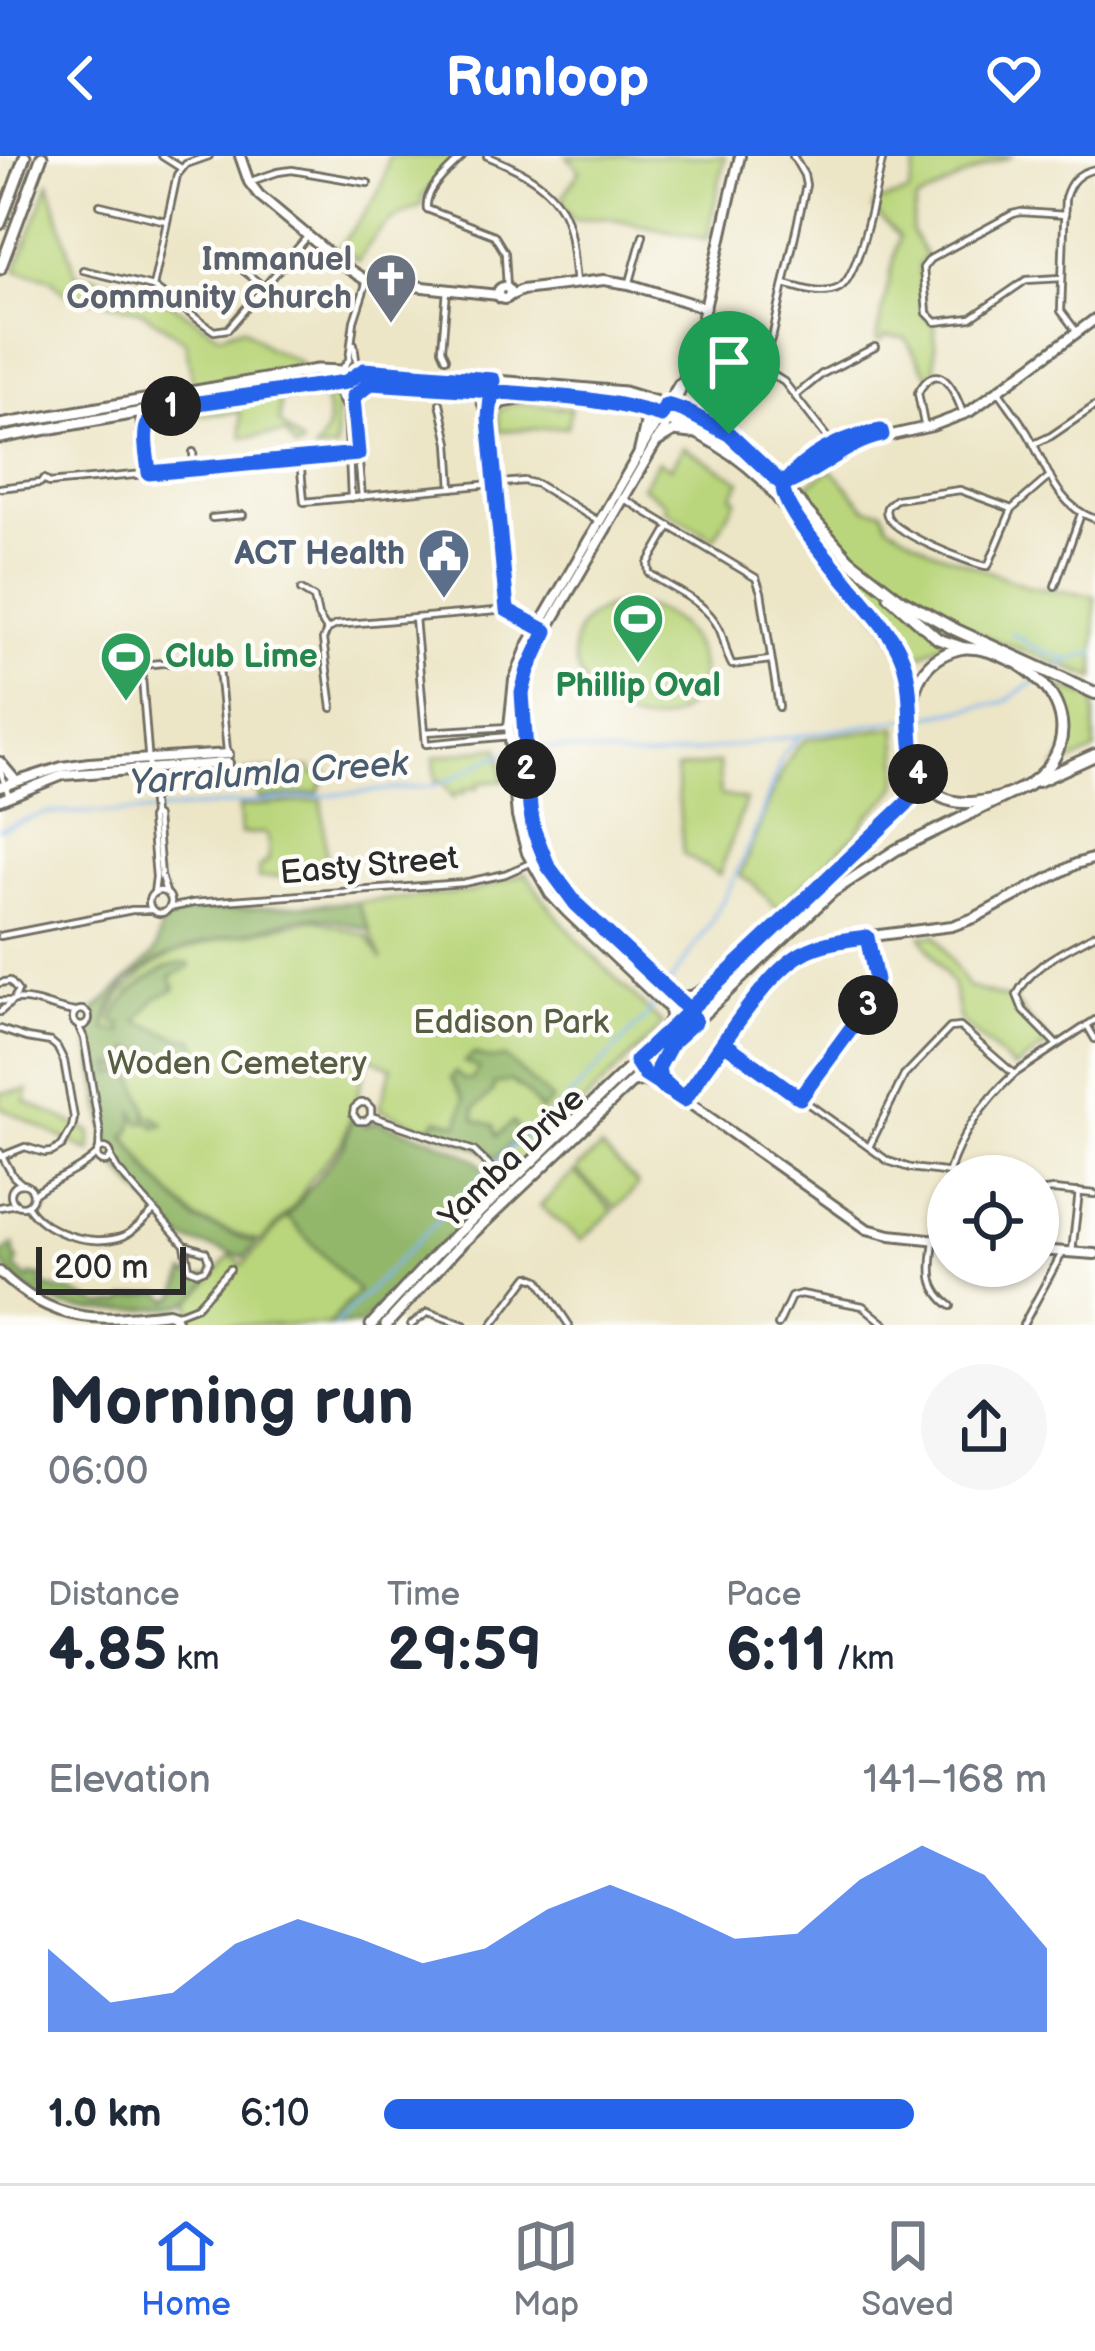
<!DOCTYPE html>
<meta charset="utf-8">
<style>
body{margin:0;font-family:"Balsamiq Sans",sans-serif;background:#f6f6f7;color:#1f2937;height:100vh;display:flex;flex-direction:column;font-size:45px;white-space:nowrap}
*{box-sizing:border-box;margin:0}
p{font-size:39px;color:#747a83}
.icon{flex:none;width:66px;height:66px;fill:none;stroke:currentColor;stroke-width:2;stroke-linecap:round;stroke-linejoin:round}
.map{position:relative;height:1169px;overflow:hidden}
.sheet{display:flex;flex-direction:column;background:#fff;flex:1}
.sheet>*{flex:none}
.buttons{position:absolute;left:927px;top:999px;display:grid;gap:24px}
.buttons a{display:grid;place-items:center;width:132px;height:132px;border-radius:50%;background:#fff;box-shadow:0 3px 9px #0004;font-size:60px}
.scale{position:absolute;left:36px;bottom:30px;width:150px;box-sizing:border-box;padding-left:12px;border:6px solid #2b2b2b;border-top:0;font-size:33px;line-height:42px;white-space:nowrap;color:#2b2b2b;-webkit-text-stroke:9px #fdfcf7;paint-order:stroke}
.pin{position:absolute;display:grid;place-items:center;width:102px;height:102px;color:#fff;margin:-123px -51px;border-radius:50% 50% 50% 0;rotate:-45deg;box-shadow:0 0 12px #0007}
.pin .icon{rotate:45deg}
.km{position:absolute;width:60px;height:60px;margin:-30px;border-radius:50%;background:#222;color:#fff;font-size:33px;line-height:60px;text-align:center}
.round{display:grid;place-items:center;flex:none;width:126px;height:126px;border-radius:63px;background:#f6f6f7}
.head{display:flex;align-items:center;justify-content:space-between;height:204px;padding:0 48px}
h1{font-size:66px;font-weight:600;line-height:90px}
.metrics{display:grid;grid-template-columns:repeat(3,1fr);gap:18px;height:204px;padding:12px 48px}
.metrics div{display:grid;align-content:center}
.metrics b{font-size:60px;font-weight:600}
.metrics small{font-size:33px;font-weight:400}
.metrics p{font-size:33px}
.chart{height:336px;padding:24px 48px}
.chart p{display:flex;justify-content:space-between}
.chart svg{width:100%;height:216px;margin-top:12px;fill:#2563eb;opacity:.7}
ul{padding:0 48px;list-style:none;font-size:39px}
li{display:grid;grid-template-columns:192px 144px 1fr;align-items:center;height:90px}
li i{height:30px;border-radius:15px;background:#2563eb}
header{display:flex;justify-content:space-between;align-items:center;height:156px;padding:0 48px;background:#2563eb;color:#fff;font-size:54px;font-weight:600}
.dock{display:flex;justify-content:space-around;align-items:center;height:168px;border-top:3px solid #e0e1e3;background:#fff;font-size:33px;color:#747a83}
.dock a{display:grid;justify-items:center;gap:6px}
.dock .current{color:#2563eb}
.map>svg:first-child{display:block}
.green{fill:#bad67b;stroke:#728053;stroke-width:3}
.forest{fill:#93b76b;stroke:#5f714b;stroke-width:3}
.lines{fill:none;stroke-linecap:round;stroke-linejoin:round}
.stream{stroke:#80b7f0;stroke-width:3}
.street-casing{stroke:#6f6c61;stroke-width:10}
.secondary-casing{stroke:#6f6c61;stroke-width:14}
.primary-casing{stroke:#6f6c61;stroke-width:15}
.highway-casing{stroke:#6f6c61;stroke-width:16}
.street{stroke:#fff;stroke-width:4.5}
.secondary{stroke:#fff;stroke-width:8}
.primary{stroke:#fff;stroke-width:9}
.highway{stroke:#fff;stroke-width:10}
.route-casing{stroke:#fff;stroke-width:24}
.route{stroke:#2563eb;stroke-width:15}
.labels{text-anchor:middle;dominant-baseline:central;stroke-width:9;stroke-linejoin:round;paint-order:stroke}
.worship-label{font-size:33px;font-weight:bold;fill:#5b616d;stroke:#fdfcf7;text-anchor:end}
.service-label{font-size:33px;font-weight:bold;fill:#4e5e75;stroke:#fdfcf7;text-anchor:end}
.leisure-label{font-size:33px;font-weight:bold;fill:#27864d;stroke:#fdfcf7;text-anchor:start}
.street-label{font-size:33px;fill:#2b2b2b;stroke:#fdfcf7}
.park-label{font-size:33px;fill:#565e43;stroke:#fdfcf7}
.water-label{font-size:36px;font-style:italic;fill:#495c70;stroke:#fdfcf7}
</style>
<header><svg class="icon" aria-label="back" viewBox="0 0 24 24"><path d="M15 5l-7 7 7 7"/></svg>Runloop<svg class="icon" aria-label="heart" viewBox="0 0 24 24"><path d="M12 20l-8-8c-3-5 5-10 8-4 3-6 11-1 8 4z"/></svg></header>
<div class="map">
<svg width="1095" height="1169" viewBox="0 0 1095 1169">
<rect width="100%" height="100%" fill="#fdfcf7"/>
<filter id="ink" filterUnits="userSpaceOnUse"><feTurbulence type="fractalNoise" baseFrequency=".00833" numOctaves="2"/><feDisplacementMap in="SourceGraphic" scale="24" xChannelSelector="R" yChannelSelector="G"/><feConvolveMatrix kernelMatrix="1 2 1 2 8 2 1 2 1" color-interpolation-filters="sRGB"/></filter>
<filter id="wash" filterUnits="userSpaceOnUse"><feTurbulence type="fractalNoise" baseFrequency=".004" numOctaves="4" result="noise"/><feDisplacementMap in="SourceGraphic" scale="48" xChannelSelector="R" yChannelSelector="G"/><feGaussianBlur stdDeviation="2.7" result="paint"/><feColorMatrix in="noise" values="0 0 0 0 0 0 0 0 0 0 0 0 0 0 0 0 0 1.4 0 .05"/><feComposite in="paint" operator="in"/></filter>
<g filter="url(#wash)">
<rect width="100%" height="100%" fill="#ece5c6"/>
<!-- green -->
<g class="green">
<path d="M388 0H457L422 41V49C388 61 377 75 358 105L339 91C360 63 387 36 388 0Z"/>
<polygon points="567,0 725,0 707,83 605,61 574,64 562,42 580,15"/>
<polygon points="918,0 1013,0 986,9 916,46 912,76 925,99 919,110 924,160 935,170 935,220 927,218 905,182 885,180 880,186 876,183 899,81 873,54 875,47 909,37"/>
<polygon points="49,27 76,119 93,120 154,137 220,179 243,171 267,191 296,204 303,211 193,228 185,185 141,155 97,143 77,143 64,137 52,123 16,114"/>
<path d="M329 234 334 235 337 243 336 293 315 295C330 275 332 262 322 239L280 243V267L303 289 296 293 286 278 242 281 240 256 197 259 196 253Z"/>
<path d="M514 247 571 252 567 271C545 273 521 273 498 275L499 254Z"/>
<polygon points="683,291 741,325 732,340 737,343 714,382 664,353 666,347 642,331 658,305 671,312"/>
<polygon points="831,313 867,353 883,354 888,368 932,394 1030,431 1095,440 1095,522 969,474 907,506 887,468 843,414 856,400 805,343 805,331"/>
<path d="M616 449C632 448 648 450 662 457 698 475 719 528 681 555 613 604 518 474 616 449Z"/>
<path d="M1062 531 1095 543V595L1055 613C1078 585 1074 561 1062 531Z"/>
<path d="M897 571 899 617 897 630 890 640 869 659 856 678 778 753 753 728 740 720C751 694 784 596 804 585 814 579 880 574 897 571Z"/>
<polygon points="491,592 499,592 504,625 478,627 478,632 464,633 464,637 455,638 453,642 442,625 436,625 434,601"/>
<polygon points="719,607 720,639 746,644 719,719 683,698 676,613"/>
<polygon points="311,612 312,619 327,618 318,637 259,643 257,626 245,616"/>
<polygon points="322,644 327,716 259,722 259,712 269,703 268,682 265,677 241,678 239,651"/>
<path d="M526 717C561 774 616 821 663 869L510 1019 482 994 379 953 392 911 369 901 343 985 313 1020 295 1049 260 1086 197 1064 156 1022 129 984 109 916 105 871 120 840 146 814 176 796 229 781 315 763 367 780 382 804 357 746 471 736Z"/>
<polygon points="936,779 968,831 1013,844 1051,887 1014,912 960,865 953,830 921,780"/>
<polygon points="29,934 25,945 91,976 91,996 0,951 0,937"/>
<polygon points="601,992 637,1027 637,1031 616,1052 577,1016 578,1012"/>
<polygon points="574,1016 613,1055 581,1084 540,1050"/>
<polygon points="287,1061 358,1135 328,1169 191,1169 191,1146 231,1099 243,1109"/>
</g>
<!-- forest -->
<g class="forest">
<path d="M357 746 370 774C352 770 333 762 315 761 298 760 276 769 260 773 204 787 114 801 105 873L122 877 121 868 118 870 113 867C121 838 161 806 189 807L190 811 170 821 175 833 156 842 137 865 180 882 195 883 199 893 193 902 194 906 189 913 178 906 174 908 173 905 130 893 131 909 123 913 120 910 116 912 112 908 113 918 132 915 147 954 146 961 153 960 164 968 157 972 148 966H139L133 954C134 962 134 976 124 980L155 1023 196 1065 257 1087 245 1101 184 1084 115 1009 117 998 108 986 89 882 95 864V854L153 799 157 790 161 767 187 756Z"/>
<polygon points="474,898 490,903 505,901 552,944 541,955 526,936 511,925 494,928 493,936 475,952 475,964 494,969 497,980 513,966 522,978 496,1001 477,990 429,971 438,963 459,968 464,943 451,922 455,916 463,923 472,924 479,912 464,906"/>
<polygon points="352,962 366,969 376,965 434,984 475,1003 500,1030 360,1169 328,1169 358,1135 287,1061 345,988"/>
<path d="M14 1089V1099L18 1104 16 1112 28 1123 31 1119 43 1121 41 1130 74 1137 101 1149 123 1147 126 1142 161 1136 170 1145 177 1139 185 1117 199 1122 215 1118C207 1127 199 1140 190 1145 176 1153 159 1152 144 1153 99 1156 56 1159 20 1127 10 1118 3 1111 0 1098Z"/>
</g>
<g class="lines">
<!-- stream -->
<g class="stream">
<polyline points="1011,476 1031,490 1068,504"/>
<polyline points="1055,513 1080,500 1095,497"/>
<polyline points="916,562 1004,546 1047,518"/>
<path d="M0 673 46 657 144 656 431 630C451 626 465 615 483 606 500 597 521 595 540 593 579 589 616 605 655 602L907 563"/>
<polyline points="335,1169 503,998 566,945 645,862 707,773 732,727 757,671 783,598 799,581"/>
</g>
</g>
</g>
<g filter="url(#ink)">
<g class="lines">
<!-- street casing -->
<g class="street-casing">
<g id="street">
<polyline points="162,0 181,12"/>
<polyline points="209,0 186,8 177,19 153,131 214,175 228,173 308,80"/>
<path d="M463 0C449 15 424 33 427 53L494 79 505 97 507 132"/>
<path d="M487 0C516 12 550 27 564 58 573 78 573 105 576 126"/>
<polyline points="251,25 278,16 292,14 368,27"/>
<polyline points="100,49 166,65"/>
<polyline points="227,101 265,132"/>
<polyline points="83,114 153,131"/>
<polyline points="1062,122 1026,124 971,162 936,166 927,157 923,112 930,103 1013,58 1021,56 1065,59"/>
<polyline points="630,126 643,79"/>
<path d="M784 128C801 132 822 141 839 132 860 121 877 26 883 0"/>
<path d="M1077 176 1061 155 1065 42C1070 25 1078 17 1095 13"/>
<polyline points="354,188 356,204 365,214"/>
<polyline points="696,190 773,219 784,226 833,289"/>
<polyline points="446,202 442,193 447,134"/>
<polyline points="759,212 773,178 806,29 804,19 793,0"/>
<polyline points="341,214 349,204 354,165 367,125"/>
<polyline points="346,228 351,342"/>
<polyline points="349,228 352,232 362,341"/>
<polyline points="492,235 489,262 507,454"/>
<path d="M1000 237C1009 250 1019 263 1027 276 1047 310 1055 349 1095 363"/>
<polyline points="795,240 822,218 875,191"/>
<polyline points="440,247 449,287 452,332"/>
<polyline points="139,258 144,318"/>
<path d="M924 268 918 237C938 200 954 233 962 255"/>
<polyline points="492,271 498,235"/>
<polyline points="145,275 149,317"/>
<polyline points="1034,288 1051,280 1095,250"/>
<polyline points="193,296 194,313"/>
<polyline points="300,303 304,346 524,325 537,328 598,365"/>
<polyline points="0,332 40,327 44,323 49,327 358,298"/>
<polyline points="626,344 756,422 761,436 779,551"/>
<path d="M1012 353 960 334 896 343C890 348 884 350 887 359 893 377 967 406 986 410H988L1012 353 1050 320"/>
<polyline points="212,362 243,359"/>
<path d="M670 370 648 408 649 417C673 435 704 443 719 472 725 484 725 497 732 509L770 504"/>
<polyline points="1055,430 1081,358"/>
<polyline points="301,434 314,442 318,460 327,474"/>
<polyline points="415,462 426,588 510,580"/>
<polyline points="327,474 336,469 507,454 538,470"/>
<polyline points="327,474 323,484 332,552"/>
<polyline points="425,576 509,571"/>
<polyline points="0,614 9,640"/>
<polyline points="153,659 141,509 218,502 227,595"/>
<polyline points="151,663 153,659 156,661 161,720 166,736"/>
<polyline points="151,663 156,721 154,737"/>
<circle cx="160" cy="746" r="11"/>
<polyline points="169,752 193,747 463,727 505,718 542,702"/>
<polyline points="0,780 132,754 152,754"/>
<polyline points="0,827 10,825 18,835 13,845 0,845"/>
<path d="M15 844C36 842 55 854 76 856"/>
<circle cx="81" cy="862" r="8"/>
<polyline points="0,856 10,847"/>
<polyline points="78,869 84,882 100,977 99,995"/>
<polyline points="1087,869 1095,883"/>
<polyline points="0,873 27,882 51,886 57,891 64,905 74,962 72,972 62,990 52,996 45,997 25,991 0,1001"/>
<polyline points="724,887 888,1005 910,1012 978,1020"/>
<path d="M1057 889 1023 854 1017 839C1032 807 1066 795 1095 778"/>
<polyline points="801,942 872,844 876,824 867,781"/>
<polyline points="371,960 371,952 366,947 360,947 354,952 353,958 358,965 366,965 371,960 474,995 508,1028"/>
<polyline points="869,991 904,920 950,872 960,871 1014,918"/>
<circle cx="104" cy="999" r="7"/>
<polyline points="0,996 13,1020 22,1028"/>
<polyline points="111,1002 117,1013 185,1089 206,1096 209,1105 205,1113 198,1116 189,1112 185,1089"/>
<path d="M949 1015C961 978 986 944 1014 918L1095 864"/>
<circle cx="22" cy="1039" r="11"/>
<polyline points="1038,1036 1053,1034 1095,1038"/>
<path d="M33 1039C53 1023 79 1016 97 998"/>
<path d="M27 1049C43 1077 93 1092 124 1080 135 1075 145 1063 154 1055"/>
<polyline points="0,1051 16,1048"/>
<path d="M934 1084C931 1111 926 1132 951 1150"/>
<polyline points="1072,1096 1079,1036"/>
<polyline points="174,1159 197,1150 230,1113"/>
<polyline points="411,1169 428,1156 464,1169"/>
<polyline points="492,1169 529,1120 539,1124 569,1169"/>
<polyline points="778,1169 791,1141 801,1138 863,1150 886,1169"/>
<polyline points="1023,1169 1062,1097"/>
</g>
</g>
<!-- secondary casing -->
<g class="secondary-casing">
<g id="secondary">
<polyline points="240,0 249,26 259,39 344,110 367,125 498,139"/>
<circle cx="504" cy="137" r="6"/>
<polyline points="509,140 522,134 604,124 629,128 703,151"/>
<polyline points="679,228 528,489 514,524 509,571 517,661 527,697 550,738 567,756 664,848 684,860"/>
<path d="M784 327C809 301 837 282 873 276"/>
<polyline points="784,329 856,287 932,270 969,256 1095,163"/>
<polyline points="0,606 16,625"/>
<polyline points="136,613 151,631"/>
<polyline points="0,631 62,611 89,607 228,598"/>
<polyline points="0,644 63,619 228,607"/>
<path d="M689 854 576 748 548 710 531 663 522 561 525 524 537 491 665 271C704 187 717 90 740 0"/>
<polyline points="655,926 675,937 867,1073 890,1079 948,1085"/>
<polyline points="684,944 776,817 802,797 839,784 952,770 974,762 1076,708 1095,702"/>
<polyline points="1038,1094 1095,1098"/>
<path d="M0 1116C54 1169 98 1165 168 1157L174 1159 178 1169"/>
</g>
</g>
<!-- primary casing -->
<g class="primary-casing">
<g id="primary">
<polyline points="0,68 25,0"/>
<polyline points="0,113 42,0"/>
<polyline points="326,231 339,234 346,247"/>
<polyline points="478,234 489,262"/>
<polyline points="353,241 371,227"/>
<polyline points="496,251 502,246 525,242"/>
<polyline points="0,269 317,214 416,218 624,236 683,254 729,278 776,320 854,409"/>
<polyline points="146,277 148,264 158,254"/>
<path d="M0 282C78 267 156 253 235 241 271 235 307 228 344 226 380 224 417 230 453 232 567 239 674 240 762 323L891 480 905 512 911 556"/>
<polyline points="656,286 674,275 691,277"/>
<polyline points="639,298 646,268 642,254"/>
<polyline points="889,440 938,483 964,492"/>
<path d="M964 492C984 491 999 499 1017 507 1095 555 1065 636 976 646 924 652 910 609 911 567 911 549 913 529 925 514 935 501 948 495 964 492Z"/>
<polyline points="677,842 693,840 705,833"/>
<polyline points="665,872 671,862 669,852"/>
<polyline points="660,923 658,912 663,901"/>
<polyline points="634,926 642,924 658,929"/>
<polyline points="371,1169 437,1097 548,990 906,648 916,632 917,611"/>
<polyline points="386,1169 456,1093 832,736 896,694 1029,629"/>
</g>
</g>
<!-- highway casing -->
<g class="highway-casing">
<g id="highway">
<polyline points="849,404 898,442 954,473 1095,537"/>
<polyline points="1038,625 1095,599"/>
</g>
</g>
<!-- street -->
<use href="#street" class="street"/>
<!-- secondary -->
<use href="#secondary" class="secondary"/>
<!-- primary -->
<use href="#primary" class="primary"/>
<!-- highway -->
<use href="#highway" class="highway"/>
</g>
</g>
<g class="lines" filter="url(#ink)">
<!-- route casing -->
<g class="route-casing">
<path id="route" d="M729 278 683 254 666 249 661 260C602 240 540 240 478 234L371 227 353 241 358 298 149 317C147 292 137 266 163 252L346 226 364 214 493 224C492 237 490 249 489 262L507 454 546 475 528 514 522 537 530 652 534 675 548 710 576 748 689 854 695 865 672 886 658 912 660 922 684 944C712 905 763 818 803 797 823 786 844 784 867 781L876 824 872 844 800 942 724 887 686 940 684 944 645 919 636 905 684 860 693 850 906 648C923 627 914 611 912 587 909 556 913 524 899 495 880 453 780 363 783 329 818 316 844 287 882 279L881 275C842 281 808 298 783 329L729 278"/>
</g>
<!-- route -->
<use href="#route" class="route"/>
</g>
<!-- icons -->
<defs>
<g id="church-pin" transform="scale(2.7)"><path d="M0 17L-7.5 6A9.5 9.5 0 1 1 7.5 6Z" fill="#6b7280" stroke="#fdfcf7"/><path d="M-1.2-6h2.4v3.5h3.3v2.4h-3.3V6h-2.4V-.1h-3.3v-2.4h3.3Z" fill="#fff"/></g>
<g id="civic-pin" transform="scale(2.7)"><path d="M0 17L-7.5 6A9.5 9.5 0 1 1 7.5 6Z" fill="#5c6f8a" stroke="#fdfcf7"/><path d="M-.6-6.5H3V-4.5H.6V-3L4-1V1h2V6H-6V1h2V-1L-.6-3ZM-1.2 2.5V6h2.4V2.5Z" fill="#fff"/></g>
<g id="stadium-pin" transform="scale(2.7)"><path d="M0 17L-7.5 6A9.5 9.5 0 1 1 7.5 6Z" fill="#2e9e5b" stroke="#fdfcf7"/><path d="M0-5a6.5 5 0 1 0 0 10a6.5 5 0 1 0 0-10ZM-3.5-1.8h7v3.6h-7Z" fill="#fff"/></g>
</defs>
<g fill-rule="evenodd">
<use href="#church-pin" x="391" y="123"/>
<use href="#civic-pin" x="444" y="398"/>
<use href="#stadium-pin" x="638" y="463"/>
<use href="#stadium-pin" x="126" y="501"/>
</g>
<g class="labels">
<!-- worship labels -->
<g class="worship-label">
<text x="352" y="104">Immanuel<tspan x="352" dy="38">Community Church</tspan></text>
</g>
<!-- service labels -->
<g class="service-label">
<text x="405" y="398">ACT Health</text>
</g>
<!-- leisure labels -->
<g class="leisure-label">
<text x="165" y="501">Club Lime</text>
<text x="638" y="530" text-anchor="middle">Phillip Oval</text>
</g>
<!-- street labels -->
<g class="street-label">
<text transform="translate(369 710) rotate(-5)">Easty Street</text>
<text transform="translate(512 1002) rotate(-44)">Yamba Drive</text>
</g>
<!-- park labels -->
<g class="park-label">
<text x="511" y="867">Eddison Park</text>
<text x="237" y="908">Woden Cemetery</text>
</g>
<!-- water labels -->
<g class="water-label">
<text transform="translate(269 618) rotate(-4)">Yarralumla Creek</text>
</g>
</g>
</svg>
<div class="buttons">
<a><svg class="icon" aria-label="locate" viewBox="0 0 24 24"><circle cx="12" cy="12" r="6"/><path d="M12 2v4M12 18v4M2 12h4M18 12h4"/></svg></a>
</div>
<div class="scale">200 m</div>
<div class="pin" style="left:729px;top:278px;background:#1e9e55"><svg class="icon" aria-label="arrive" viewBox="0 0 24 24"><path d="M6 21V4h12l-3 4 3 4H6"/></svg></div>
<b class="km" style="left:171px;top:250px">1</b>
<b class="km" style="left:526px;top:613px">2</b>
<b class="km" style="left:868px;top:849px">3</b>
<b class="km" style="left:918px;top:618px">4</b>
</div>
<section class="sheet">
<div class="head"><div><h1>Morning run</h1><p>06:00</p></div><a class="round"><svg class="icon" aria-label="share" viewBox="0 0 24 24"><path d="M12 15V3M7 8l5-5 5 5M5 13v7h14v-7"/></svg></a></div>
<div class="metrics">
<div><p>Distance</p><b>4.85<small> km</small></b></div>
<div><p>Time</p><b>29:59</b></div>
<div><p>Pace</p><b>6:11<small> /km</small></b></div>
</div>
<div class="chart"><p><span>Elevation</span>141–168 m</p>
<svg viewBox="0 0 160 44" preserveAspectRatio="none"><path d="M0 44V27L10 38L20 36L30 26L40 21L50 25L60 30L70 27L80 19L90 14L100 19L110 25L120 24L130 13L140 6L150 12L160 27V44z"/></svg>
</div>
<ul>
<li><b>1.0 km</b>6:10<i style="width:80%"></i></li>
</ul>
</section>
<nav class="dock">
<a class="current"><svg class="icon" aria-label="home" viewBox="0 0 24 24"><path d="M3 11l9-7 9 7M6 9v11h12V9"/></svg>Home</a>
<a><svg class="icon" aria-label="map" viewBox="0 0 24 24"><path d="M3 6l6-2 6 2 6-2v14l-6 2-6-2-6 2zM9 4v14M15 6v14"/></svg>Map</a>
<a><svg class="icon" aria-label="saved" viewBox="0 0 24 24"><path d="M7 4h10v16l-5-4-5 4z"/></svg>Saved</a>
</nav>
